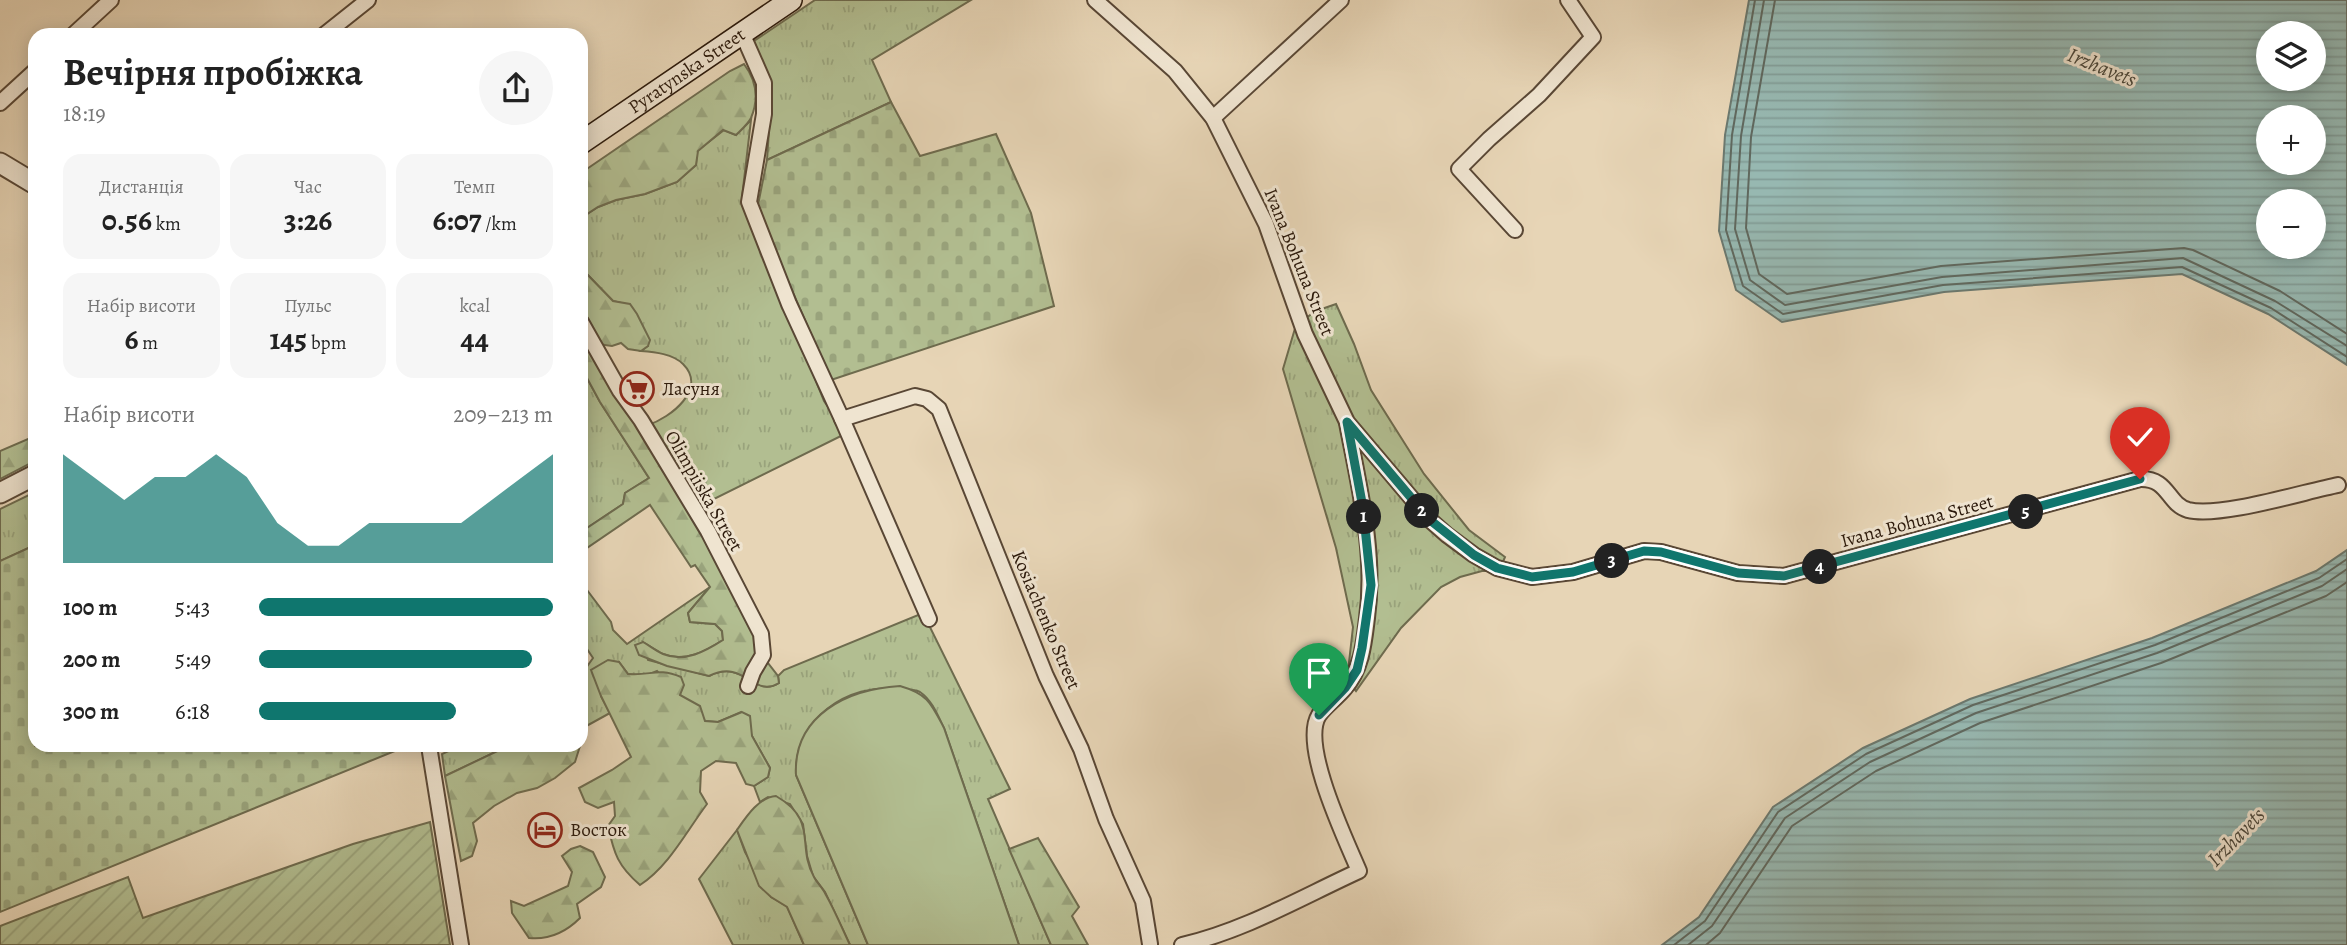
<!DOCTYPE html>
<html lang="uk">
<meta charset="utf-8">
<style>
body{margin:0;font-family:Alegreya,serif;background:#f6f6f6;color:#222;height:100vh;display:flex;flex-direction:column;font-size:26px;white-space:nowrap}
*{box-sizing:border-box;margin:0}
p{font-size:23px;color:#767676}
.icon{flex:none;width:38px;height:38px;fill:none;stroke:currentColor;stroke-width:2;stroke-linecap:round;stroke-linejoin:round}
.map{position:relative;flex:1;overflow:hidden}
.drawer{position:absolute;left:28px;top:28px;width:560px;height:724px;display:flex;flex-direction:column;background:#fff;border-radius:21px;box-shadow:0 4px 18px #0003}
.drawer>*{flex:none}
.controls{position:absolute;left:2256px;top:21px;display:grid;gap:14px}
.controls a{display:grid;place-items:center;width:70px;height:70px;border-radius:50%;background:#fff;box-shadow:0 4px 18px #0003;font-size:35px}
.pin{position:absolute;display:grid;place-items:center;width:60px;height:60px;color:#fff;margin:-72px -30px;border-radius:50% 50% 50% 0;rotate:-45deg;box-shadow:0 0 7px #0007}
.pin .icon{rotate:45deg}
.km{position:absolute;width:35px;height:35px;margin:-18px;border-radius:50%;background:#222;color:#fff;font-size:19px;line-height:35px;text-align:center}
.round{display:grid;place-items:center;flex:none;width:74px;height:74px;border-radius:37px;background:#f6f6f6}
.headline{display:flex;align-items:center;justify-content:space-between;height:119px;padding:0 35px}
h1{font-size:38px;font-weight:700;line-height:52px}
.stats{display:grid;grid-template-columns:repeat(3,1fr);gap:10px;height:119px;padding:7px 35px}
.stats div{display:grid;align-content:center;border-radius:18px;background:#f6f6f6;text-align:center}
.stats b{font-size:30px;font-weight:700}
.stats small{font-size:19px;font-weight:400}
.stats p{font-size:19px}
.chart{height:196px;padding:14px 35px}
.chart p{display:flex;justify-content:space-between}
.chart svg{width:100%;height:126px;margin-top:7px;fill:#0f766e;opacity:.7}
ul{padding:0 35px;list-style:none;font-size:23px}
li{display:grid;grid-template-columns:112px 84px 1fr;align-items:center;height:52px}
li i{height:18px;border-radius:9px;background:#0f766e}
.map>svg:first-child{display:block}
.grass{fill:url(#grass-tufts);stroke:#6e6b4e;stroke-width:2}
.forest{fill:url(#forest-firs);stroke:#6e6b4e;stroke-width:2}
.cemetery{fill:url(#cemetery-stones);stroke:#6e6b4e;stroke-width:2}
.park{fill:#b2be91;stroke:#6e6b4e;stroke-width:2}
.garden{fill:url(#garden-furrows);stroke:#6e6b4e;stroke-width:2}
.water{fill:url(#water-rules);stroke:#6b786e;stroke-width:2;fill-rule:evenodd}
.lines{fill:none;stroke-linecap:round;stroke-linejoin:round}
.shore{stroke:#60685e;stroke-width:2}
.minor-casing{stroke:#594735;stroke-width:18}
.tertiary-casing{stroke:#594735;stroke-width:23}
.secondary-casing{stroke:#2a180a;stroke-width:24}
.minor{stroke:#efe4d0;stroke-width:14}
.tertiary{stroke:#efe4d0;stroke-width:19}
.secondary{stroke:#efe4d0;stroke-width:21}
.route-casing{stroke:#fff;stroke-width:14}
.route{stroke:#0f766e;stroke-width:9}
.labels{text-anchor:middle;dominant-baseline:central;stroke-width:6;stroke-linejoin:round;paint-order:stroke}
.street-label{font-size:19px;fill:#2a180a;stroke:#efe4d0}
.poi-label{font-size:19px;fill:#2a180a;stroke:#efe4d0;text-anchor:start}
.water-label{font-size:21px;font-style:italic;fill:#4b483c;stroke:#efe4d0}
</style>
<div class="map">
<svg width="2347" height="945" viewBox="0 0 2347 945">
<defs>
<pattern id="grass-tufts" width="24" height="20" patternUnits="userSpaceOnUse" patternTransform="scale(1.75)"><rect width="24" height="20" fill="#b2be91"/><path d="M3 7l-1-3M5 7V3M7 7l1-3M15 17l-1-3M17 17v-4M19 17l1-3" fill="none" stroke="#99a37c"/></pattern>
<pattern id="forest-firs" width="22" height="20" patternUnits="userSpaceOnUse" patternTransform="scale(1.75)"><rect width="22" height="20" fill="#b2be91"/><path d="M5 1l3.5 6h-7zM16 11l3.5 6h-7z" fill="#99a37c"/></pattern>
<pattern id="cemetery-stones" width="16" height="16" patternUnits="userSpaceOnUse" patternTransform="scale(1.75)"><rect width="16" height="16" fill="#b2be91"/><path d="M2 7V4a2 2 0 0 1 4 0v3zM10 15v-3a2 2 0 0 1 4 0v3z" fill="#99a37c"/></pattern>
<pattern id="garden-furrows" width="10" height="10" patternUnits="userSpaceOnUse" patternTransform="scale(1.75)"><rect width="10" height="10" fill="#b2be91"/><path d="M-1 1l2-2M0 10L10 0M9 11l2-2" fill="none" stroke="#99a37c"/></pattern>
<pattern id="water-rules" width="6" height="5" patternUnits="userSpaceOnUse" patternTransform="scale(1.75)"><rect width="6" height="5" fill="#97b8b1"/><path d="M0 2.5h6" fill="none" stroke="#829d97"/></pattern>
</defs>
<rect width="100%" height="100%" fill="#e7d5b6"/>
<filter id="stains"><feTurbulence type="fractalNoise" baseFrequency=".00286" numOctaves="4"/><feColorMatrix values="0 0 0 0 .2 0 0 0 0 .09 0 0 0 0 .02 0 0 0 .5 -.17"/></filter>
<radialGradient id="worn" r=".72"><stop offset=".6" stop-color="#630" stop-opacity="0"/><stop offset="1" stop-color="#630" stop-opacity=".3"/></radialGradient>
<!-- grass -->
<g class="grass">
<polygon points="815,0 971,0 872,60 891,102 767,160 772,86 754,41"/>
<path d="M751 120 742 197 824 401 835 417 843 435 700 506 648 425C670 418 708 389 683 364 673 354 655 352 641 351L648 346 630 305 613 301 581 268V218L598 207 616 200 645 194 677 182 696 165 697 151 724 130 736 135Z"/>
<polygon points="1336,304 1354,344 1371,390 1424,474 1469,530 1505,557 1499,571 1482,571 1460,577 1441,587 1401,628 1356,691 1347,680 1353,627 1336,548 1283,369 1296,325 1316,311"/>
<polygon points="581,367 600,402 649,478 625,493 623,504 581,532"/>
<polygon points="35,492 35,545 0,561 0,509"/>
<path d="M581 582 611 622 613 630 627 644 710 587 688 613 690 622 715 624 722 631 723 640C705 651 685 663 663 654 656 651 650 646 643 642L648 660 709 676C745 658 753 699 779 683L778 676 784 670 923 613 1010 789 988 799 1051 945H1019L944 728C938 716 932 700 920 692 914 689 905 690 899 689 848 682 793 720 796 775L868 945H850L825 892 813 876 807 856 803 824 790 804 768 797 760 802 754 786 768 777 770 768 752 736 741 712 718 722 705 721 657 671 645 676 628 674 619 662 601 696 610 713 581 729V675L593 658 581 640Z"/>
<polygon points="459,746 508,746 445,776 442,754"/>
<polygon points="737,830 745,852 771,897 787,906 804,945 733,945 699,879"/>
</g>
<!-- forest -->
<g class="forest">
<path d="M744 64C756 80 759 99 751 118 748 124 741 130 736 135L723 130 698 151 696 165 677 182 645 194 616 200 598 207 581 218V173L730 71Z"/>
<polygon points="581,268 613,301 630,304 637,314 650,340 648,346 641,351 628,349 621,343 612,346 598,344 581,318"/>
<path d="M581 325 641 425 759 634 761 654 778 676 779 683C753 699 745 658 709 676L667 666 639 655 635 645 643 642C650 646 656 651 663 654 685 663 706 651 723 640L722 631 715 624 690 622 688 613 710 587 695 565 691 567 650 505 581 552V532L623 504 625 493 649 478 600 402 581 367Z"/>
<polygon points="35,436 35,461 0,479 0,451"/>
<path d="M608 660 619 662 628 674C652 676 657 667 681 677L684 685 680 695 700 706 705 721 718 722 742 712 750 716 752 736 770 768 768 777 754 786 746 784 736 763 716 761 701 771 700 792 707 804C686 832 669 866 640 885 618 866 614 854 608 826L615 816 614 802 598 808 585 802 579 788 612 770 631 757 601 696 591 670Z"/>
<polygon points="508,746 580,746 575,762 555,778 537,788 517,793 494,806 473,823 477,841 472,856 461,861 445,776"/>
<path d="M776 796C819 821 796 845 814 877 817 883 823 888 826 895 835 911 842 928 850 945H804L787 907 771 897 759 886 737 830C746 817 759 797 776 796Z"/>
<polygon points="1038,838 1079,907 1072,916 1088,945 1051,945 1009,849"/>
<path d="M580 846 593 852 605 877 601 887 577 904 580 918C566 932 549 940 529 938L512 913 511 901 524 906 568 886 572 872 562 856 571 849Z"/>
</g>
<!-- cemetery -->
<g class="cemetery">
<polygon points="891,102 920,156 996,134 1031,213 1054,306 831,380 757,210 767,160"/>
<polygon points="35,545 35,746 407,746 0,912 0,561"/>
</g>
<!-- park -->
<path class="park" d="M900 686C928 694 931 703 944 728L1019 945H868L796 775C793 715 848 689 900 686Z"/>
<!-- garden -->
<polygon class="garden" points="430,822 450,945 0,945 0,926 128,877 143,918 353,844"/>
<!-- water -->
<g class="water">
<path d="M1749 0H2347V365L2268 314 2182 274 1944 292 1782 322 1736 290 1719 231 1725 135ZM2268 33H2314V79H2268ZM2268 117H2314V163H2268ZM2268 201H2314V247H2268Z"/>
<polygon points="2347,550 2347,945 1662,945 1699,917 1773,807 1863,748 1970,699 2152,638 2316,571"/>
</g>
<g class="lines">
<!-- shore -->
<g class="shore">
<polyline points="1755,0 1732,135 1726,230 1743,286 1783,314 1943,285 2182,267 2271,308 2347,357"/>
<polyline points="1764,0 1741,136 1735,229 1750,280 1785,305 1942,277 2183,258 2275,301 2347,346"/>
<polyline points="1775,0 1751,137 1746,228 1759,274 1787,294 1941,266 2184,248 2193,250 2280,291 2347,334"/>
<polyline points="1674,945 1705,921 1778,812 1866,754 1973,705 2155,645 2319,578 2347,559"/>
<polyline points="1688,945 1712,926 1785,818 1870,762 1976,713 2157,653 2322,586 2347,569"/>
<polyline points="1706,945 1720,933 1792,826 1876,771 1980,723 2161,663 2326,596 2347,582"/>
</g>
<!-- minor casing -->
<g class="minor-casing">
<g id="minor">
<path d="M1095 0 1175 71 1213 118 1266 224 1305 334 1347 422 1430 520 1447 535 1474 555 1497 568 1532 577 1573 572 1644 551 1661 552 1738 573 1784 576 2140 479C2169 478 2167 504 2188 510 2220 518 2303 492 2338 485"/>
<polyline points="742,33 764,83 764,114 749,202 789,304 842,419 929,619"/>
<polyline points="73,35 111,0"/>
<polyline points="324,35 368,0"/>
<polyline points="0,103 35,71"/>
<polyline points="1213,118 1341,0"/>
<polyline points="1515,230 1459,169 1489,139 1539,95 1593,37 1568,0"/>
<polyline points="581,322 620,391 641,420 708,531 761,634 763,655 753,672 748,686"/>
<polyline points="842,419 915,396 927,399 939,409 1046,676 1081,749 1106,819 1143,901 1150,944"/>
<polyline points="429,746 461,945"/>
<path d="M1182 945C1244 931 1302 897 1359 871 1346 840 1300 745 1319 715 1326 705 1338 697 1345 688 1362 669 1364 642 1367 618 1376 553 1359 487 1347 423"/>
</g>
</g>
<!-- tertiary casing -->
<g class="tertiary-casing">
<g id="tertiary">
<polyline points="0,163 35,184"/>
<polyline points="0,493 35,475"/>
</g>
</g>
<!-- secondary casing -->
<g class="secondary-casing">
<g id="secondary">
<path id="s1" d="M581 143 791 0"/>
</g>
</g>
<!-- minor -->
<use href="#minor" class="minor"/>
<!-- tertiary -->
<use href="#tertiary" class="tertiary"/>
<!-- secondary -->
<use href="#secondary" class="secondary"/>
</g>
<g class="lines">
<!-- route casing -->
<g class="route-casing">
<polyline id="route" points="1319,715 1345,688 1357,670 1362,648 1371,585 1363,508 1347,422 1430,520 1474,555 1497,568 1532,577 1573,572 1644,551 1661,552 1738,573 1784,576 2140,479"/>
</g>
<!-- route -->
<use href="#route" class="route"/>
</g>
<!-- icons -->
<defs>
<g id="supermarket-ring" transform="scale(1.75)"><circle r="9.5" fill="#efe4d0" stroke="#8f2418" stroke-width="1.5"/><path d="M-6-5.5h2.5l.6 2H6L4.5 2H-2.5L-4.4-4H-6ZM-1.5 3.2a1.3 1.3 0 1 0 .1 0ZM3 3.2a1.3 1.3 0 1 0 .1 0Z" fill="#8f2418"/></g>
<g id="hotel-ring" transform="scale(1.75)"><circle r="9.5" fill="#efe4d0" stroke="#8f2418" stroke-width="1.5"/><path d="M-6-4.5h1.5V1H6V5H4.5V3h-9V5H-6ZM-4 0a1.8 1.8 0 1 1 3.6 0ZM.5 0V-2.5h3Q6-2.5 6 0Z" fill="#8f2418"/></g>
</defs>
<g fill-rule="evenodd">
<use href="#supermarket-ring" x="637" y="389"/>
<use href="#hotel-ring" x="545" y="830"/>
</g>
<g class="labels">
<!-- street labels -->
<g class="street-label">
<text stroke="none"><textPath href="#s1" startOffset="128">Pyratynska Street</textPath></text>
<text transform="translate(1299 262) rotate(68)">Ivana Bohuna Street</text>
<text transform="translate(704 491) rotate(60)">Olimpiiska Street</text>
<text transform="translate(1917 521) rotate(-15)">Ivana Bohuna Street</text>
<text transform="translate(1046 620) rotate(67)">Kosiachenko Street</text>
</g>
<!-- poi labels -->
<g class="poi-label">
<text x="662" y="389">Ласуня</text>
<text x="570" y="830">Восток</text>
</g>
<!-- water labels -->
<g class="water-label">
<text transform="translate(2102 67) rotate(22)">Irzhavets</text>
<text transform="translate(2236 837) rotate(-46)">Irzhavets</text>
</g>
</g>
<rect width="100%" height="100%" filter="url(#stains)"/>
<rect width="100%" height="100%" fill="url(#worn)"/>
</svg>
<div class="controls">
<a><svg class="icon" aria-label="layers" viewBox="0 0 24 24"><path d="M12 4l9 5-9 5-9-5zM3 14l9 5 9-5"/></svg></a>
<a>+</a>
<a>−</a>
</div>
<div class="pin" style="left:1319px;top:715px;background:#1e9e55"><svg class="icon" aria-label="arrive" viewBox="0 0 24 24"><path d="M6 21V4h12l-3 4 3 4H6"/></svg></div>
<div class="pin" style="left:2140px;top:479px;background:#d93025"><svg class="icon" aria-label="check" viewBox="0 0 24 24"><path d="M5 12l5 5 9-10"/></svg></div>
<b class="km" style="left:1364px;top:517px">1</b>
<b class="km" style="left:1422px;top:511px">2</b>
<b class="km" style="left:1612px;top:561px">3</b>
<b class="km" style="left:1820px;top:567px">4</b>
<b class="km" style="left:2026px;top:512px">5</b>
<section class="drawer">
<div class="headline"><div><h1>Вечірня пробіжка</h1><p>18:19</p></div><a class="round"><svg class="icon" aria-label="share" viewBox="0 0 24 24"><path d="M12 15V3M7 8l5-5 5 5M5 13v7h14v-7"/></svg></a></div>
<div class="stats">
<div><p>Дистанція</p><b>0.56<small> km</small></b></div>
<div><p>Час</p><b>3:26</b></div>
<div><p>Темп</p><b>6:07<small> /km</small></b></div>
</div>
<div class="stats">
<div><p>Набір висоти</p><b>6<small> m</small></b></div>
<div><p>Пульс</p><b>145<small> bpm</small></b></div>
<div><p>kcal</p><b>44</b></div>
</div>
<div class="chart"><p><span>Набір висоти</span>209–213 m</p>
<svg viewBox="0 0 160 44" preserveAspectRatio="none"><path d="M0 44V6L10 14L20 22L30 14L40 14L50 6L60 14L70 30L80 38L90 38L100 30L110 30L120 30L130 30L140 22L150 14L160 6V44z"/></svg>
</div>
<ul>
<li><b>100 m</b>5:43<i style="width:100%"></i></li>
<li><b>200 m</b>5:49<i style="width:93%"></i></li>
<li><b>300 m</b>6:18<i style="width:67%"></i></li>
</ul>
</section>
</div>
